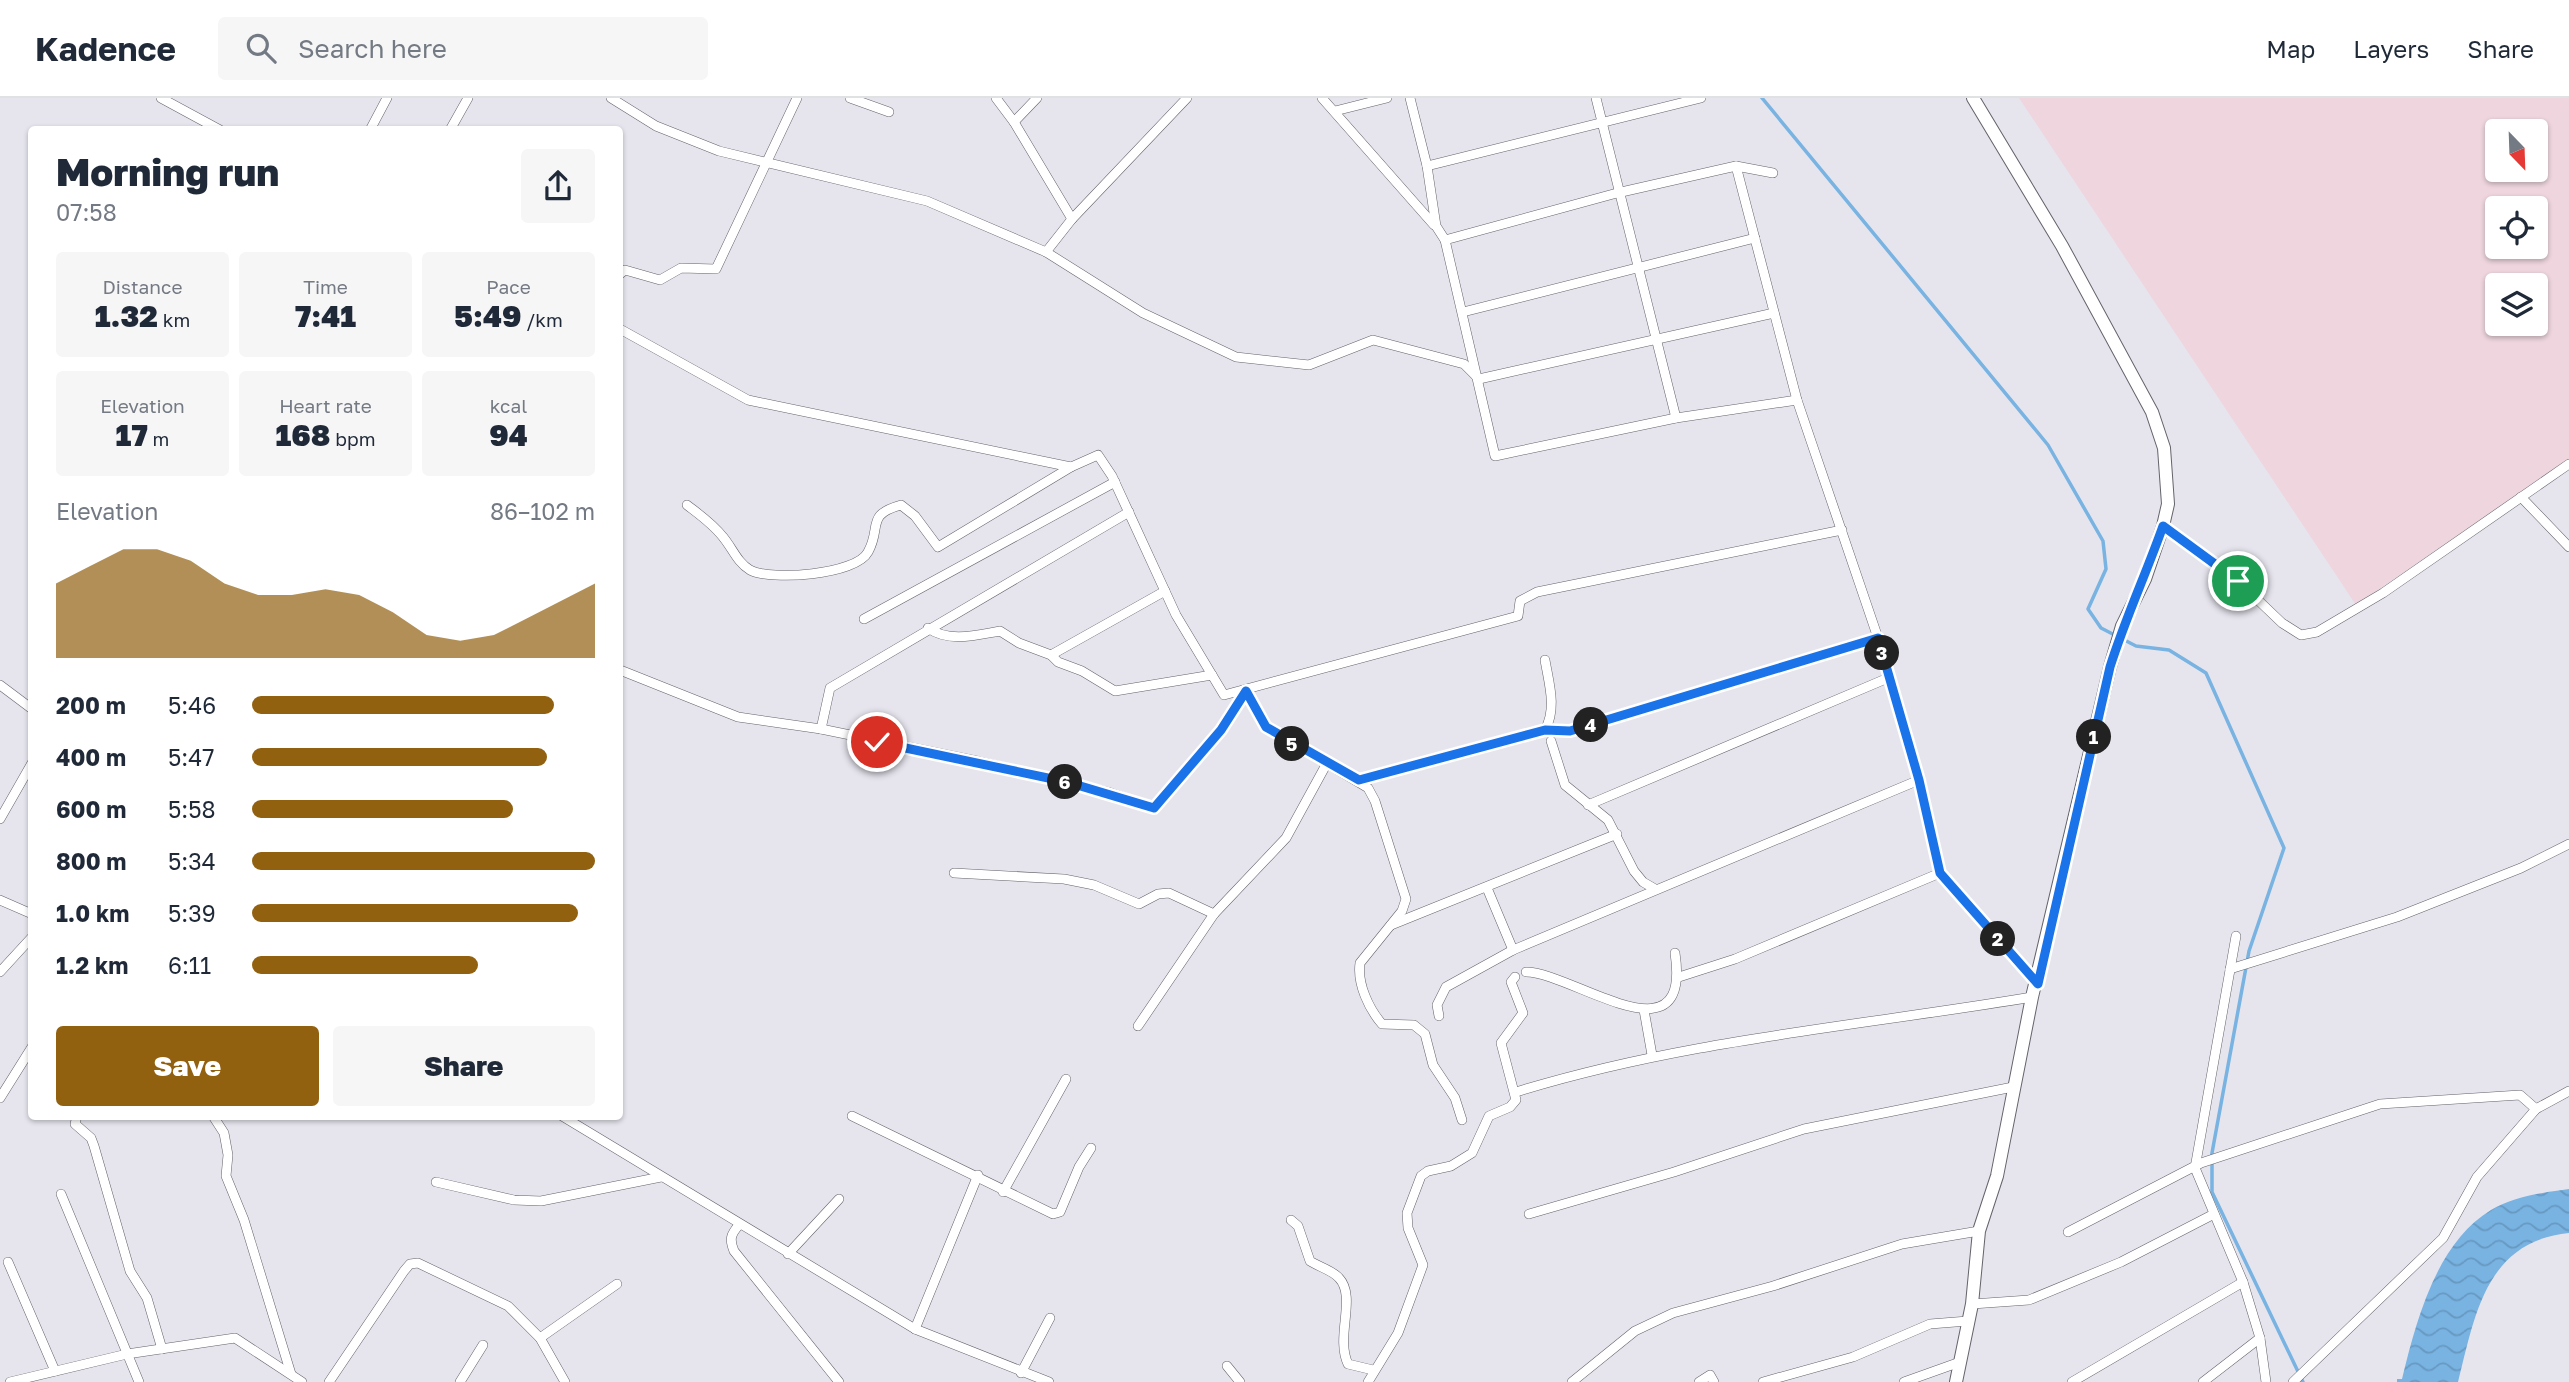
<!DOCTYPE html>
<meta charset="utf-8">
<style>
body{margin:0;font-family:"Golos Text",sans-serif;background:#f6f6f7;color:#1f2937;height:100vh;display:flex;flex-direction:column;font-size:26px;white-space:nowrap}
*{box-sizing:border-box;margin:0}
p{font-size:23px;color:#747a83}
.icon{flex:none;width:38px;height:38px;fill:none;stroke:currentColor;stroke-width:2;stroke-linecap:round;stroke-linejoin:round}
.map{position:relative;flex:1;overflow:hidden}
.details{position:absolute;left:28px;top:28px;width:595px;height:994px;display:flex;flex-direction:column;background:#fff;border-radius:7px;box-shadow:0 2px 5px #0004}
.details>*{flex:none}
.needle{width:46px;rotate:157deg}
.tools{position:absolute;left:2485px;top:21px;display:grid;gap:14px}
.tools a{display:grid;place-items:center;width:63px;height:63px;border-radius:7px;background:#fff;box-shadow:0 2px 5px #0004;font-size:35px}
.pin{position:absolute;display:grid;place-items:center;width:60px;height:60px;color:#fff;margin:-30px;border:4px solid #fff;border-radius:50%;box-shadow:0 2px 7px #0007}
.km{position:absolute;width:35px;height:35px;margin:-18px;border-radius:50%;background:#222;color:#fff;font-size:19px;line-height:35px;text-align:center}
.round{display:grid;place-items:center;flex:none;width:74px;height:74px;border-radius:7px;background:#f6f6f7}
.head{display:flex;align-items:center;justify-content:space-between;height:119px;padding:0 28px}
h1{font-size:38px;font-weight:800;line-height:52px}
.metrics{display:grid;grid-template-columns:repeat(3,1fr);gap:10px;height:119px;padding:7px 28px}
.metrics div{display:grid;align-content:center;border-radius:7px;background:#f6f6f7;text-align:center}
.metrics b{font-size:30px;font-weight:800}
.metrics small{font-size:19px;font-weight:400}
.metrics p{font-size:19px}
.chart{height:196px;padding:14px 28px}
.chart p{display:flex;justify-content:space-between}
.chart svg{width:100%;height:126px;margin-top:7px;fill:#926110;opacity:.7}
.button{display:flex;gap:14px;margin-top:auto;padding:14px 28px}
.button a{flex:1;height:80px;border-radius:7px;background:#926110;color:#fff;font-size:28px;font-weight:800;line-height:80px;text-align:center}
.button a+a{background:#f6f6f7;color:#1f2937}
ul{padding:0 28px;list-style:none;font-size:23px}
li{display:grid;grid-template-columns:112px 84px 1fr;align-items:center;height:52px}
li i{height:18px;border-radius:9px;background:#926110}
header{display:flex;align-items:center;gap:42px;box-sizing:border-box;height:98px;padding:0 35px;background:#fff;border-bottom:2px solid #e0e1e3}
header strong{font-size:33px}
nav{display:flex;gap:38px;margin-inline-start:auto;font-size:24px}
.search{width:490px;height:63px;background:#f6f6f7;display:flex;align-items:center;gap:18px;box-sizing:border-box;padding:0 24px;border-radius:7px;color:#747a83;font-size:26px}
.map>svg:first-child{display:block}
.industrial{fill:#eed5de;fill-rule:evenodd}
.water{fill:url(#water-waves)}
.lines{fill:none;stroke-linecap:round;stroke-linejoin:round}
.stream{stroke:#78b3e2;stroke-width:3.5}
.street-casing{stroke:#63636a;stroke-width:10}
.secondary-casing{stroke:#63636a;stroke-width:14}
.street{stroke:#fff;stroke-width:9}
.secondary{stroke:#fff;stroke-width:12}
.route-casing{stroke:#fff;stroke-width:14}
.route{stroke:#1a73e8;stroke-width:9}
</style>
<header>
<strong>Kadence</strong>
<div class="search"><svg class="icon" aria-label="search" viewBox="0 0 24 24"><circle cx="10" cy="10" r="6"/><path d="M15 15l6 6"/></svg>Search here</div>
<nav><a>Map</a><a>Layers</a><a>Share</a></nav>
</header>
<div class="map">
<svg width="2569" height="1284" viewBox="0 0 2569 1284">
<defs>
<pattern id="water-waves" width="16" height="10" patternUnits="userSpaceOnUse" patternTransform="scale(1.75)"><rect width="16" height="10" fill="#78b3e2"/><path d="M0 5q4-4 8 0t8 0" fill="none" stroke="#6799c1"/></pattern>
</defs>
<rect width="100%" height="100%" fill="#e6e5ee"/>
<!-- industrial -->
<path class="industrial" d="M2019 0H2569V361L2356 507ZM2497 33H2536V72H2497ZM2497 110H2536V149H2497ZM2497 187H2536V226H2497Z"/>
<!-- water -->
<path class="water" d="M2569 1091V1135C2486 1143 2475 1217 2458 1284H2397V1281H2402C2416 1224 2436 1145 2491 1112 2512 1099 2545 1094 2569 1091Z"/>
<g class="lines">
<!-- stream -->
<polyline class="stream" points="1762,0 2048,347 2103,443 2106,471 2088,511 2101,530 2136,548 2169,552 2206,575 2284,750 2249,853 2212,1055 2212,1094 2303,1284"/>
<!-- street casing -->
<g class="street-casing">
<g id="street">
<polyline points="161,0 220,32"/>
<polyline points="611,0 656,28 719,53 927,103 1046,154 1143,215 1236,259 1309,267 1373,242 1464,266 1479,281 1774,215"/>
<polyline points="850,0 889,14"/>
<polyline points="996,0 1014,24 1072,121"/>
<polyline points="1322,0 1434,127"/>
<polyline points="1410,0 1427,68 1436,128 1445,142 1495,358 1676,320 1797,302"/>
<polyline points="1596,0 1676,320"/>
<polyline points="1335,13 1387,0"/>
<polyline points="1014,24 1037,0"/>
<polyline points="370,32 387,0"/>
<polyline points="450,32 468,0"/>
<polyline points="1427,68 1701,0"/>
<polyline points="1736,68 1797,302 1878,540 1919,682 1940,775 2036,885"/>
<polyline points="1445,142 1617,95 1736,68 1773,75"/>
<polyline points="1046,154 1072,121 1187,0"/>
<polyline points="620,176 625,172 660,182 681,170 716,171 797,0"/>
<polyline points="1463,214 1755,140"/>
<polyline points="620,231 748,302 1071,369 1098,357 1112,378 1176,517 1224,597 1518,518 1520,503 1537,494 1842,432"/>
<polyline points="2521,399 2569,449"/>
<path d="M687 407C700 417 713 426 723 439 733 451 737 464 750 472 771 483 856 477 868 454 882 429 865 417 901 407L915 418 938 449 1071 369"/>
<polyline points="2163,428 2238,483 2282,525 2301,537 2317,534 2383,495 2569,366"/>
<polyline points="864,521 1115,384"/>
<path d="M928 530C949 545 977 537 1000 533L1019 545 1051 557 1058 564 1082 573 1115 593 1212 577"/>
<polyline points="1051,557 1165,493"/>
<path d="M1545 562C1549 586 1557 610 1545 632"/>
<polyline points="620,572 738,619 821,631 977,663 1108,694 1154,710 1221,632 1246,593"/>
<polyline points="0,587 32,611"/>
<path d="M1246 593 1266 629 1368 690 1375 703 1406 801 1402 813 1360 865C1357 886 1369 911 1382 926L1414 927 1425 936 1433 967 1455 1000 1462 1022"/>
<polyline points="821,631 830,590 1129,414"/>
<polyline points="1551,643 1565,687 1608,722 1634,773 1643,784 1655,791"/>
<polyline points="1359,682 1545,632 1570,633 1878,540"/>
<polyline points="1588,707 1888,580"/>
<polyline points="0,721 32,665"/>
<polyline points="954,775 1064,781 1094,787 1139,806 1158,796 1169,795 1214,816"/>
<polyline points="1487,790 1513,852"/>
<polyline points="0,802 32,816"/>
<polyline points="1391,827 1617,736"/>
<polyline points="2236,838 2195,1070 2243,1184 2260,1240 2266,1284"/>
<polyline points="2230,871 2397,819 2521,770 2569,746"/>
<polyline points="0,874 32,839"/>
<path d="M1526 874C1572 874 1692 968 1675 855"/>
<polyline points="1679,879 1735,861 1940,775"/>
<polyline points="1644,912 1652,957"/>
<polyline points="1439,918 1437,907 1446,889 1513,852 1919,682"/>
<polyline points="1138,928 1214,816 1286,740 1327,665"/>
<path d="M1516 994C1684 942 1860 928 2032 899"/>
<polyline points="0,1000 32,949"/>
<polyline points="77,1018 75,1026 91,1040 94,1048 130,1173 147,1200 162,1251"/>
<polyline points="213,1018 224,1035 228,1057 226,1078 244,1122 291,1276"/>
<polyline points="562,1018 915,1231 1049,1284"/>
<polyline points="852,1018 1053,1116 1060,1114 1079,1069 1091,1050"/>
<polyline points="436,1084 514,1102 541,1103 661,1079"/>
<polyline points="1003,1094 1066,981"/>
<polyline points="61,1096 139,1284"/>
<polyline points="1529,1116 1674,1074 1804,1031 2013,989"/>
<path d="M1291 1122 1298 1128 1310 1163C1319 1169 1332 1172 1339 1180 1357 1199 1335 1239 1348 1266L1373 1272"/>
<path d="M739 1127C731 1136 729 1141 734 1153L839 1284"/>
<polyline points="2068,1134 2201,1065 2380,1006 2520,997 2536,1011"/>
<polyline points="788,1156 839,1101"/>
<polyline points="8,1164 55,1273"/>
<polyline points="1972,1206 2029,1202 2121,1164 2214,1116"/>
<polyline points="915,1231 978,1077"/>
<polyline points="540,1240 617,1186"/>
<polyline points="1227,1268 1240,1284"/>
<polyline points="1021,1275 1050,1220"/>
<polyline points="10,1284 127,1256 235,1240 302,1284"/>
<polyline points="329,1284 404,1173 410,1166 418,1165 508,1208 540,1240 565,1284"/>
<polyline points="460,1284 483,1247"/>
<polyline points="1368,1284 1398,1235 1423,1167 1408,1130 1407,1115 1421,1078 1428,1073 1451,1068 1472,1055 1489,1018 1510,1009 1516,1002 1501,945 1523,915 1511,884 1515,879"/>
<polyline points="1572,1284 1635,1233 1673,1215 1773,1188 1902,1146 1979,1133"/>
<polyline points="1699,1284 1710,1277 1714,1284"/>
<polyline points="1763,1284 1853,1259 1930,1226 1968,1223"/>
<polyline points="1904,1284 1960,1264"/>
<polyline points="2072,1284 2243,1184"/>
<polyline points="2203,1284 2260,1240"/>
<polyline points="2293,1284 2443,1140 2477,1079 2536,1011 2569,993"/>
</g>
</g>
<!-- secondary casing -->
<g class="secondary-casing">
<polyline id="secondary" points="1956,1284 1972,1206 1979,1133 1997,1078 2032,899 2110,569 2122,528 2145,481 2163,428 2168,406 2164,350 2152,314 2062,148 1973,0"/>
</g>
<!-- street -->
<use href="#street" class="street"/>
<!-- secondary -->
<use href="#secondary" class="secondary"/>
</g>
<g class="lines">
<!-- route casing -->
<g class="route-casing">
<path id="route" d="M877 644 1067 684 1154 710 1221 632 1246 593 1266 629 1359 682 1545 632 1570 633 1878 540 1919 682 1940 775 2038 886 2110 569C2125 521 2146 476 2163 428L2238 483"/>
</g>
<!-- route -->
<use href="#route" class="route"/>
</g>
</svg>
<div class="tools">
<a><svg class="needle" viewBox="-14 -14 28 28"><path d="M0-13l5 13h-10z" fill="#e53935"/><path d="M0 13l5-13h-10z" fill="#747a83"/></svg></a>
<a><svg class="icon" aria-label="locate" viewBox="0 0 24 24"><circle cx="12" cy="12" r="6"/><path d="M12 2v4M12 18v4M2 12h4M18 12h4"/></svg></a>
<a><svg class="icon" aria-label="layers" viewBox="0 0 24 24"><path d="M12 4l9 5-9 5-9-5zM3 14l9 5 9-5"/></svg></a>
</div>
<div class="pin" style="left:2238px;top:483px;background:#1e9e55"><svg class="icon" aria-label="arrive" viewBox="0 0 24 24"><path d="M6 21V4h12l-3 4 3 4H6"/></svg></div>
<div class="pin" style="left:877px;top:644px;background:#d93025"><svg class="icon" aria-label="check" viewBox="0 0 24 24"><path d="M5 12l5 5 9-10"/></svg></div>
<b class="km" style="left:2094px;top:639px">1</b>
<b class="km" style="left:1998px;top:841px">2</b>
<b class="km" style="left:1882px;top:555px">3</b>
<b class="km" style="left:1591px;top:627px">4</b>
<b class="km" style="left:1292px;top:646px">5</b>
<b class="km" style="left:1065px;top:684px">6</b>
<section class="details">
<div class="head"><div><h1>Morning run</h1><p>07:58</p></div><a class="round"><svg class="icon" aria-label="share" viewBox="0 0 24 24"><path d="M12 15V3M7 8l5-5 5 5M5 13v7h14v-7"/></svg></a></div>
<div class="metrics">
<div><p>Distance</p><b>1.32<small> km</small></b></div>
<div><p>Time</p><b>7:41</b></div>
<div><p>Pace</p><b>5:49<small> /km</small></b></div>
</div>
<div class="metrics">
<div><p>Elevation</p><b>17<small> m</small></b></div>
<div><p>Heart rate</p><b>168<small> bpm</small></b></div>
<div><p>kcal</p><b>94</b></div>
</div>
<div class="chart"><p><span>Elevation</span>86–102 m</p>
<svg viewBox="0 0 160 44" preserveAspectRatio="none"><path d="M0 44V18L10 12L20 6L30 6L40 10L50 18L60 22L70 22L80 20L90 22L100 28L110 36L120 38L130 36L140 30L150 24L160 18V44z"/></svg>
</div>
<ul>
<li><b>200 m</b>5:46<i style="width:88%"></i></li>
<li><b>400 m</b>5:47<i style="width:86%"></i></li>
<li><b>600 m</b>5:58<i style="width:76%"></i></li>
<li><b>800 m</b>5:34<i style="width:100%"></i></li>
<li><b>1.0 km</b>5:39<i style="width:95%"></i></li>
<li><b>1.2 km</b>6:11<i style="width:66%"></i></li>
</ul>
<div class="button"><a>Save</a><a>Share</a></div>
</section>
</div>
